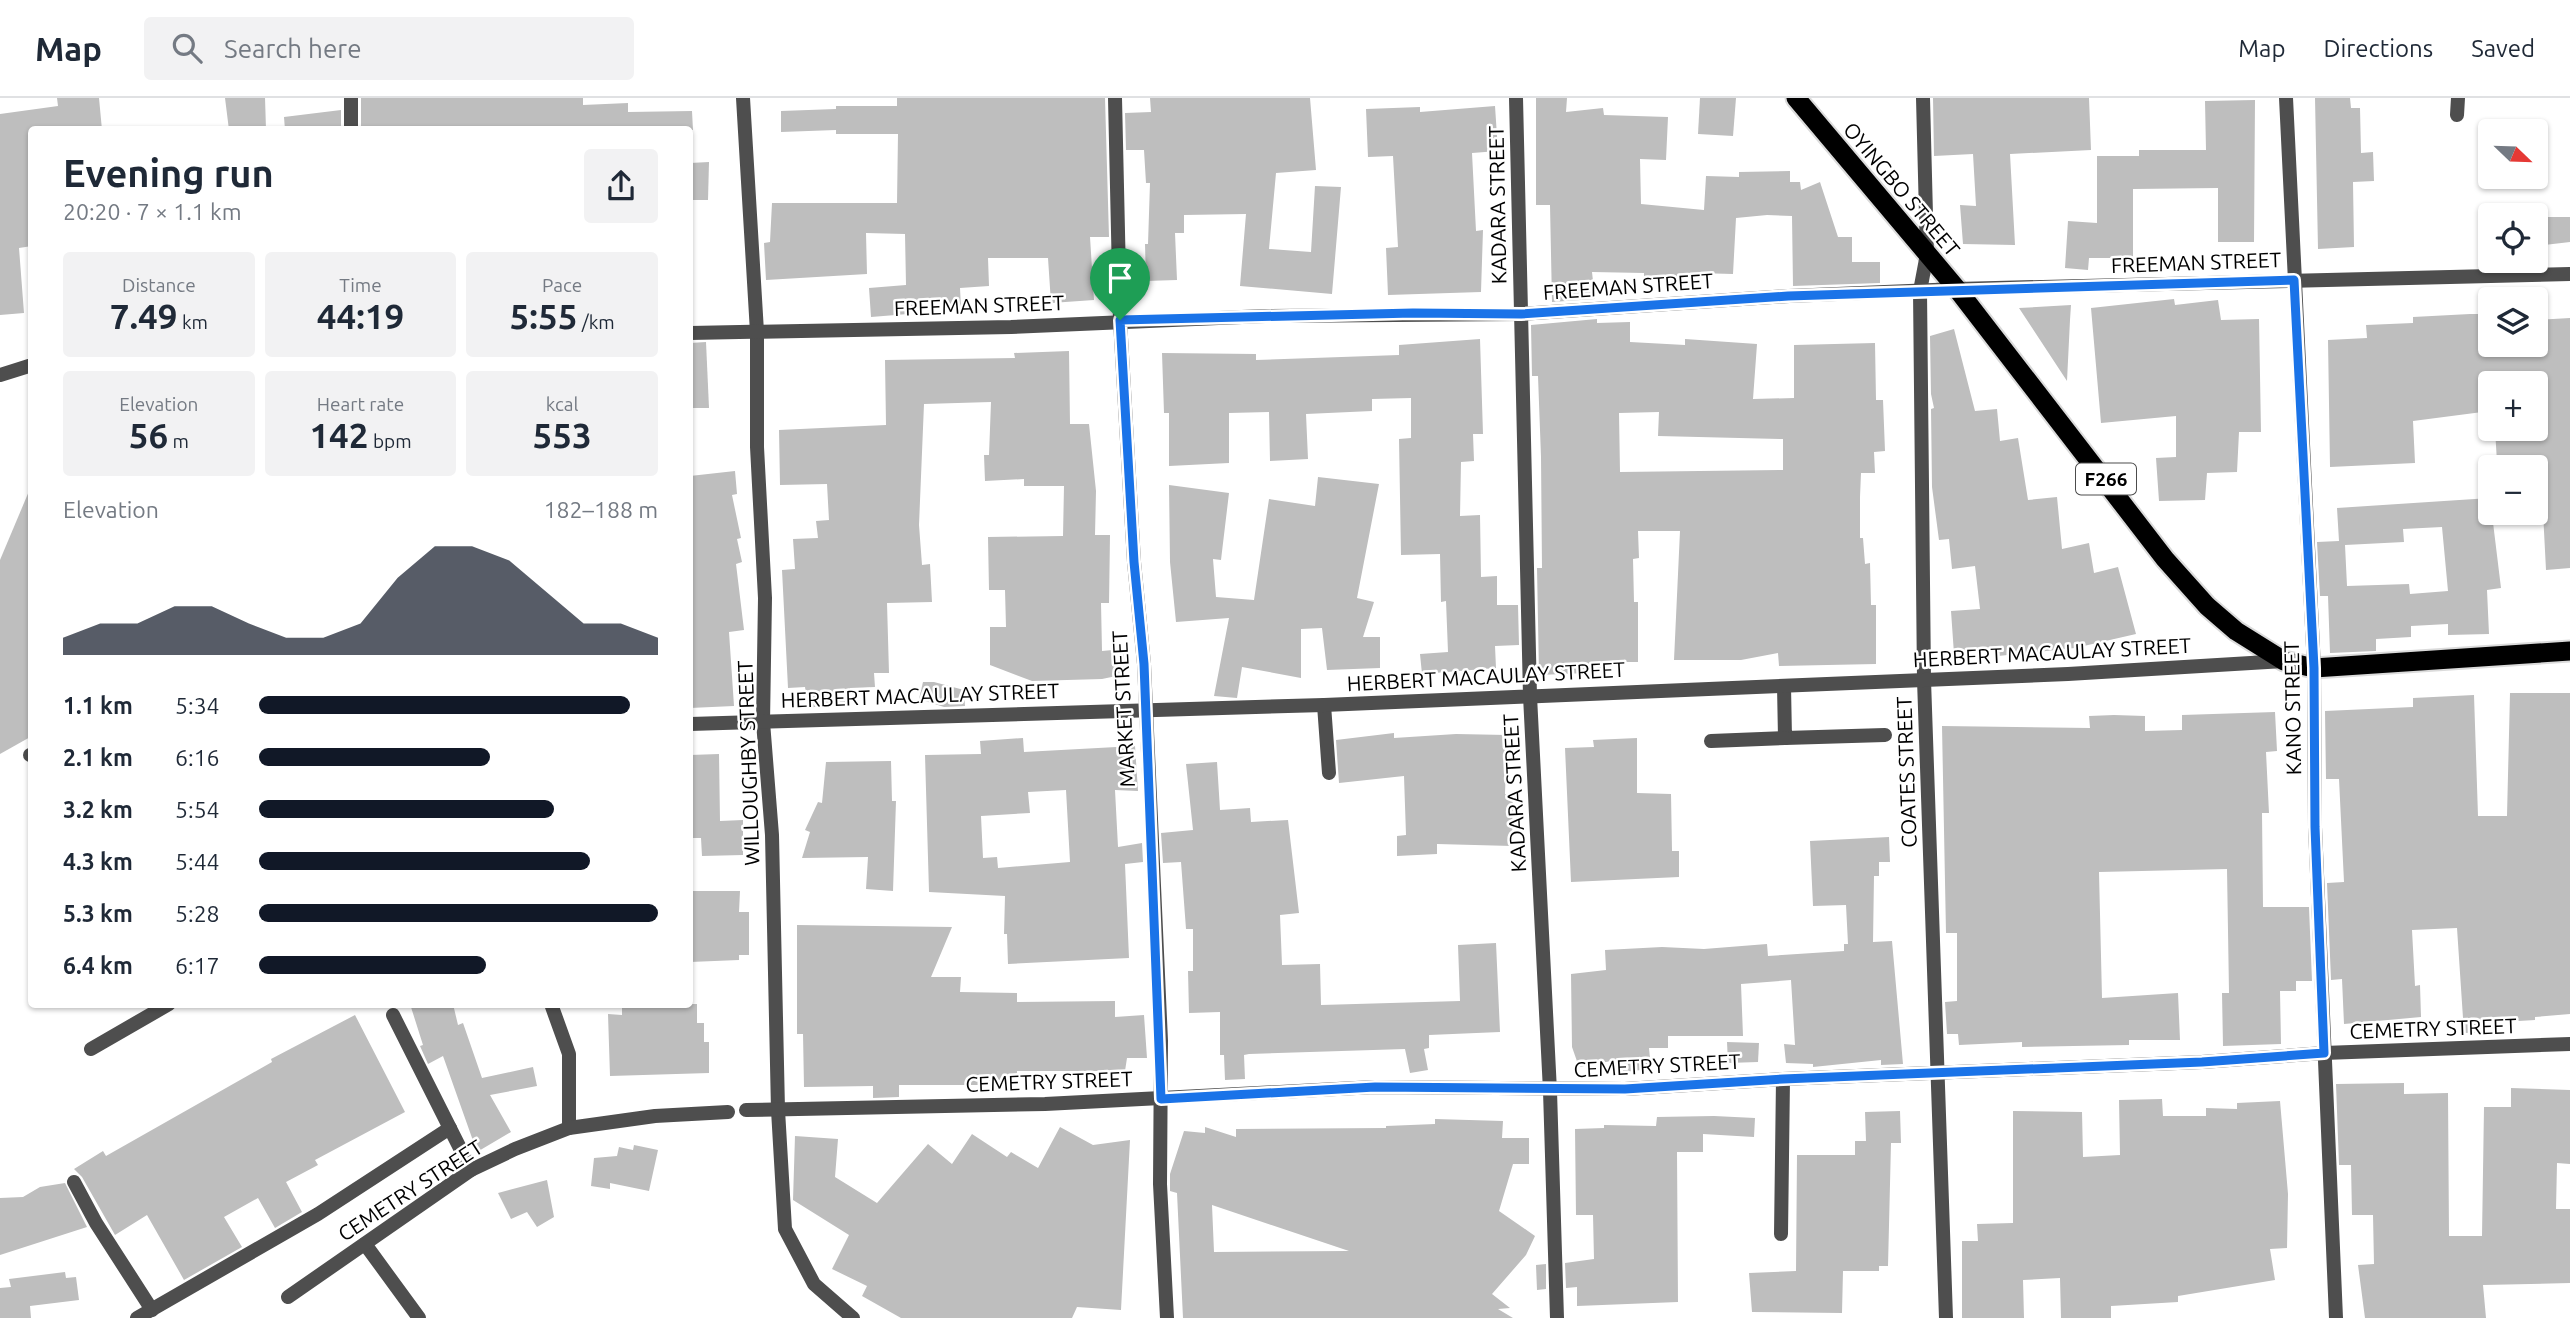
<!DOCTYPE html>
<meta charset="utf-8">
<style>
body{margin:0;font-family:Ubuntu,sans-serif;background:#f2f2f3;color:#1f2937;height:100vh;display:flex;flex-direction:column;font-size:26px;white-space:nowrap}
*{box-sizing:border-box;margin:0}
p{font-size:23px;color:#747a83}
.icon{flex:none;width:38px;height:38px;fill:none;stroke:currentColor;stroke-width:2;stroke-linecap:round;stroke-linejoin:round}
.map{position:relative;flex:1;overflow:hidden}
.drawer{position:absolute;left:28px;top:28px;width:665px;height:882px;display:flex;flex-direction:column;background:#fff;border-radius:7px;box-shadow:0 2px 5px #0004}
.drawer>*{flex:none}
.needle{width:46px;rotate:113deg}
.controls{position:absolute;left:2478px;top:21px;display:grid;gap:14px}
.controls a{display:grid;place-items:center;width:70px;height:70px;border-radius:7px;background:#fff;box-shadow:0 2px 5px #0004;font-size:35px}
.pin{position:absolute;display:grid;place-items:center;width:60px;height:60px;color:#fff;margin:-72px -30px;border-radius:50% 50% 50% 0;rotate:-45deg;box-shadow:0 0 7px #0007}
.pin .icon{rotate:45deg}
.round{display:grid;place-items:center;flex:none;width:74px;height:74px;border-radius:7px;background:#f2f2f3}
.headline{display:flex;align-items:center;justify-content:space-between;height:119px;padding:0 35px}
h1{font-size:38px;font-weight:600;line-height:52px}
.stats{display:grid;grid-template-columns:repeat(3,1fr);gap:10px;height:119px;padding:7px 35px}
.stats div{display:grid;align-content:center;border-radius:7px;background:#f2f2f3;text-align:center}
.stats b{font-size:35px;font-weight:600}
.stats small{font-size:19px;font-weight:400}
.stats p{font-size:19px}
.chart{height:196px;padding:14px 35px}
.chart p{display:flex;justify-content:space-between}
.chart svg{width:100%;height:126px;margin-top:7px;fill:#111827;opacity:.7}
ul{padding:0 35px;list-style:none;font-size:23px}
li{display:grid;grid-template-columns:112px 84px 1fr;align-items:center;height:52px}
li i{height:18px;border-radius:9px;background:#111827}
header{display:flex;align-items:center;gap:42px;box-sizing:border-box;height:98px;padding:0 35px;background:#fff;border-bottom:2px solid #e0e1e3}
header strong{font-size:33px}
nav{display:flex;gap:38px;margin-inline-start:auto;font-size:24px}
.search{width:490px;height:63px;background:#f2f2f3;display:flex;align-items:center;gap:18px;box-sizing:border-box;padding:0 24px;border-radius:7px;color:#747a83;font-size:26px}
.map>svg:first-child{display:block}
.building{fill:#bebebe;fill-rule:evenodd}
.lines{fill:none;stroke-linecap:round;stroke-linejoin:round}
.trunk-casing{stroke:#dbdbdb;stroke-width:23}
.service{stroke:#4e4e4e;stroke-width:14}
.minor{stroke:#4e4e4e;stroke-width:14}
.trunk{stroke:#000;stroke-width:19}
.route-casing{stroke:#fff;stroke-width:14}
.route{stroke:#1a73e8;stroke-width:9}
.labels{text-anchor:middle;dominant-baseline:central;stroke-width:5;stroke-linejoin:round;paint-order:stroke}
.shield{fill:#fff;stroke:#4c4c4c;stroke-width:2}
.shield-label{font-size:19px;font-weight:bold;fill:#000}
.street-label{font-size:21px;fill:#000;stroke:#fff}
</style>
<header>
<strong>Map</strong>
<div class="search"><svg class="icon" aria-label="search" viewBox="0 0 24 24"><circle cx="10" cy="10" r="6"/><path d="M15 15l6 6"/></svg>Search here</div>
<nav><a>Map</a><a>Directions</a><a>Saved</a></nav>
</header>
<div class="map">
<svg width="2570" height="1220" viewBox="0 0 2570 1220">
<rect width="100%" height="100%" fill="#fff"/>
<!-- building -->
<g class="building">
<polygon points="57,0 99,0 102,32 32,32 32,148 19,150 24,215 0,217 0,16 58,8"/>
<polygon points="225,0 265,0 266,32 229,32"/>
<polygon points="361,0 583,0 583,7 628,5 628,14 692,13 693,32 361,32"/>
<polygon points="897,0 1105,0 1109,139 1090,139 1094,202 1051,205 1048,160 988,160 989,188 960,190 961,210 908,210 908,216 871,219 869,190 906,187 905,136 866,135 867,176 766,182 764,145 770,144 772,105 897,105 898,36 836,36 836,32 781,34 781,13 836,11 836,8 897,8"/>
<polygon points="1150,0 1310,0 1316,72 1276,75 1269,151 1311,154 1315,88 1341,89 1332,196 1240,188 1246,116 1184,117 1184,135 1175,135 1177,182 1146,183 1145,146 1148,146 1150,85 1146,85 1144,52 1126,52 1125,15 1151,14"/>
<polygon points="1536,0 1567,0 1566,14 1603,10 1604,17 1668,19 1666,62 1640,61 1641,106 1704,112 1706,78 1739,79 1739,74 1790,73 1790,84 1800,84 1801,92 1820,84 1838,139 1852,139 1852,164 1880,164 1880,185 1793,188 1792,118 1767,117 1736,120 1733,176 1697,175 1697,178 1668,181 1644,179 1644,175 1592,174 1595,201 1552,204 1550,107 1536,107"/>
<polygon points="1700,0 1736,0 1733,38 1698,36"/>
<polygon points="1933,0 2089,0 2091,52 2010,56 2015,147 1963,146 1960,107 1976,108 1973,56 1934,58"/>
<polygon points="2315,0 2350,0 2351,10 2360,10 2361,55 2373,54 2374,83 2353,84 2354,149 2318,151"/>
<polygon points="2255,2 2254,144 2218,144 2218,90 2133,91 2133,160 2089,160 2088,172 2065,170 2068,123 2097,125 2097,58 2139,58 2139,52 2206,52 2205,3"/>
<polygon points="1495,8 1498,53 1472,55 1476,133 1483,132 1481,194 1388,197 1386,150 1398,149 1393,58 1368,59 1366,11 1420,9 1420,14"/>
<polygon points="341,12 341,32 285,32 284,19"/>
<polygon points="709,64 708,102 690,102 690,65"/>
<polygon points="2536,119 2570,119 2570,144 2536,148"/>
<polygon points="2174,201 2175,207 2218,202 2221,222 2259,221 2261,334 2239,334 2237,374 2207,375 2205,402 2159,403 2156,360 2176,359 2176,318 2101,325 2091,210"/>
<polygon points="2071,207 2070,222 2067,283 2019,210"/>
<polygon points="2470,216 2490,216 2490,247 2536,247 2536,222 2570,220 2570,470 2546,472 2543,414 2536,414 2536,362 2497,364 2495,331 2536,331 2536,285 2490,285 2490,313 2413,323 2415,365 2330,369 2328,242 2367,240 2366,227 2413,225 2413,219"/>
<path d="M1597 221V225L1630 224V244L1685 247V241L1757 246 1753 301 1794 300V247L1875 245 1876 302H1883L1885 353 1874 354 1875 375H1861L1860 399V440H1863L1865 466 1870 465 1871 507H1876V566L1779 568 1778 555 1741 562H1674L1680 433H1638L1639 460 1633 461 1634 504H1638V564H1611V574L1539 577 1537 470H1542L1541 359 1538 278H1532L1531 227ZM1659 314 1658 338 1783 341V372L1620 374 1619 315Z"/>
<polygon points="1954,231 1975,313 1997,311 2000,343 2018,340 2028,402 2057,399 2062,451 2089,445 2094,475 2118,469 2136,536 2075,550 1998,558 1998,553 1954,556 1951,513 1980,511 1975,468 1952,471 1949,441 1939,442 1932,389 1931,311 1934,310 1931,296 1930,238"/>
<polygon points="1480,241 1483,336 1473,336 1474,363 1461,364 1460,418 1480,417 1481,479 1497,478 1497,507 1518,507 1519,547 1495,548 1496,570 1422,576 1420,556 1448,554 1446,503 1441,504 1440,456 1401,457 1399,341 1411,340 1411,300 1372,301 1372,313 1306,316 1308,361 1270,363 1269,314 1229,315 1229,365 1169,368 1169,315 1164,315 1162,255 1256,256 1256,262 1399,257 1399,247"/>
<polygon points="706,244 709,310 690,310 690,245"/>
<polygon points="1069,253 1070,326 1089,326 1096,393 1095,437 1110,437 1109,505 1101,505 1102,553 1123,551 1126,576 1102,581 1032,583 990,567 990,529 1006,529 1005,492 989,492 988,439 1063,438 1064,388 1024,388 1024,381 985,383 984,357 989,357 991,304 924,306 919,427 922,467 930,466 932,504 887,505 889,575 874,575 875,589 850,590 852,603 808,610 805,589 788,590 782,472 795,471 793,441 818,440 816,423 829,422 827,386 780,387 779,332 886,327 885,262 1015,260 1014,255"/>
<polygon points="735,373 737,396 732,397 741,440 737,441 742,464 736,466 744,532 729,534 734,608 690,610 690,378"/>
<polygon points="1318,379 1379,386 1357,500 1374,504 1363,539 1380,539 1380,570 1327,572 1322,530 1301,531 1301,580 1242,569 1237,600 1214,598 1229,520 1176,524 1170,464 1169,387 1229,395 1221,462 1213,461 1216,499 1254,502 1269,401 1315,408"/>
<polygon points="32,386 32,638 0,656 0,462"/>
<path d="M2490 400 2501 490 2487 492 2489 536 2448 537V526L2411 528V539L2376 541V553L2330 555 2328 498H2320L2317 444 2339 443 2337 410ZM2442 429 2448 493 2410 496 2409 486 2347 488 2345 447 2404 444 2403 431Z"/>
<polygon points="923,584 934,584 964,592 965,608 944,609 919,601"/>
<polygon points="2510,595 2570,595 2570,916 2535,919 2535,922 2486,925 2487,934 2464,935 2457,830 2412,832 2415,888 2420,887 2421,919 2344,926 2342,881 2331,882 2327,785 2344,784 2339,681 2326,681 2325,613 2413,609 2413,600 2474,597 2478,718 2507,718"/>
<polygon points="2275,614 2277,653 2266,654 2269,715 2262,715 2263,809 2309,809 2312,883 2296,883 2296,893 2280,893 2281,946 2223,948 2222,895 2229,895 2227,771 2099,774 2102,900 2178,895 2180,942 2129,942 2129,947 2022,949 2022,944 1959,947 1958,936 1947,936 1945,904 1957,903 1957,835 1946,835 1942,628 2090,630 2089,618 2114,617 2145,618 2145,633 2182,632 2182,617"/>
<polygon points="1394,635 1394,640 1456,636 1507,637 1505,696 1513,696 1512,748 1437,746 1437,756 1397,758 1397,738 1406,737 1404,678 1339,685 1336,642"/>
<path d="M1023 640 1024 654 1135 648 1138 693 1115 692 1118 749 1142 745 1143 764 1125 766 1129 860 1008 866 1007 836H1004L1005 798 929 794 925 657 981 656 980 643ZM1066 692 1070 764 998 770 997 759 983 760 981 718 1030 715 1028 694Z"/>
<polygon points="1637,640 1637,695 1671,696 1672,753 1679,753 1679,779 1571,784 1565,650 1594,649 1593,642"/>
<polygon points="719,656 720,723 743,722 743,757 702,758 701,740 690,740 690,657"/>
<polygon points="891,663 892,703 896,703 893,793 866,791 868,759 802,760 810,734 805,732 818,704 822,705 826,664"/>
<polygon points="1217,664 1220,712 1250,710 1251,724 1288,722 1299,815 1280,817 1282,867 1320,866 1321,907 1460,903 1458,847 1496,845 1500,934 1429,937 1429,950 1424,951 1428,972 1410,975 1405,951 1249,956 1244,957 1245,981 1225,982 1224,957 1220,957 1220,914 1189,915 1188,873 1193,873 1193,831 1186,831 1181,764 1163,765 1161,735 1193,732 1186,666"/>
<polygon points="1889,739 1890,764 1879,764 1879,778 1874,778 1873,844 1892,843 1903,966 1881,967 1881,962 1813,969 1813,966 1786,965 1784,946 1795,947 1791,882 1741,886 1743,938 1668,938 1668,950 1649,950 1651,971 1623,974 1622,961 1579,969 1572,949 1571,876 1606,872 1605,852 1662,849 1704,851 1767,846 1768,858 1844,853 1844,846 1848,846 1846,807 1813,808 1810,743"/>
<polygon points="690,793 740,793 739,814 749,814 749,857 739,857 739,862 690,864"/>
<polygon points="797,827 952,829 931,879 961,879 960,894 1017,895 1017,904 1115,903 1115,919 1144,917 1147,960 1127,960 1125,973 1017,973 1017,982 988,983 988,987 899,987 899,999 873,1000 873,988 804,989 803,936 797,936"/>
<polygon points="410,906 453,906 458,927 463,925 482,980 533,969 537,988 490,997 511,1034 477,1054 443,958 428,966 420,948 423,947"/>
<polygon points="622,906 697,906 697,925 704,925 704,944 709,944 709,975 610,978 608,916 622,917"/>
<polygon points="355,917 405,1014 315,1062 318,1067 286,1084 302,1114 275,1130 258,1100 224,1119 242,1149 184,1182 147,1117 115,1137 82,1079 74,1071 103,1053 106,1058 272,964 271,961"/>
<polygon points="1727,944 1759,945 1758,964 1728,965"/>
<polygon points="2404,985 2404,996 2448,995 2449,1138 2482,1138 2484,1009 2511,1009 2511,990 2570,992 2570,1066 2557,1065 2556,1111 2570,1111 2570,1185 2483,1187 2486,1220 2365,1220 2358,1167 2374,1166 2373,1117 2352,1117 2351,1067 2339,1067 2336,986"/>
<polygon points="2162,1001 2163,1018 2206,1018 2206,1010 2237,1011 2237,1005 2280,1003 2288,1096 2287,1150 2270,1151 2275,1182 2178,1198 2178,1204 2111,1208 2111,1220 2061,1220 2060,1180 2023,1182 2024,1220 1962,1220 1962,1143 1978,1143 1977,1126 2013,1125 2013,1013 2082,1014 2083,1059 2120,1057 2119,1002"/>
<polygon points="1900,1013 1901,1045 1891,1045 1888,1168 1879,1168 1879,1173 1843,1173 1842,1215 1752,1214 1749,1175 1796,1173 1797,1057 1855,1057 1855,1043 1866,1043 1865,1014"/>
<polygon points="1714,1018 1755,1020 1754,1039 1703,1036 1703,1054 1677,1054 1678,1204 1577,1208 1577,1189 1566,1190 1565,1165 1594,1161 1593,1117 1576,1117 1575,1031 1604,1030 1604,1027 1656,1028 1657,1019"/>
<path d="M1435 1021 1503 1023 1502 1040H1529V1066H1513L1499 1113 1535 1138 1526 1157 1492 1196 1510 1210 1498 1211 1513 1220H1183L1177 1095 1170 1093V1076L1184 1033 1205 1035V1029L1236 1039V1031L1386 1030V1028L1435 1026ZM1212 1107 1349 1153 1214 1154Z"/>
<polygon points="1060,1029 1093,1047 1130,1042 1121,1212 1077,1209 1072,1220 901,1220 862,1198 867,1188 832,1171 849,1137 793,1102 795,1038 838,1041 835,1079 877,1105 928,1046 952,1066 972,1036 1007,1059 1011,1054 1038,1070"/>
<polygon points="634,1047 658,1052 649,1093 610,1085 610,1091 591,1088 594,1060 617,1058 619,1049 633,1052"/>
<polygon points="547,1082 554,1119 537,1129 527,1114 511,1121 498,1095"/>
<polygon points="65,1085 87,1129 0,1157 0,1100 23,1099 40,1089"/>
<polygon points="1546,1166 1546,1191 1537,1192 1536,1167"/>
<polygon points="65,1174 66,1180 76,1179 79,1202 30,1208 31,1220 0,1220 0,1190 11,1189 9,1181"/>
</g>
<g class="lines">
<!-- trunk casing -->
<g class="trunk-casing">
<polyline id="trunk" points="1796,0 1957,191 2165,461 2207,508 2236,533 2284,563 2314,570 2570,553"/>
</g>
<!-- service -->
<g class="service">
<polyline points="2457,17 2458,0"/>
<polyline points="1784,588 1785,640 1885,637"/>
<polyline points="1324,607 1329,675"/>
<polyline points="1711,643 1785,640"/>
<polyline points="551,906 569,956 569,1030"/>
<polyline points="393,917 471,1072"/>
<polyline points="91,951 169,906"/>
<polyline points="74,1084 96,1125 152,1212"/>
<polyline points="1781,1136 1783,981"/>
<polyline points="365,1146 419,1220"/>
<polyline points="137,1220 318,1116 450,1030"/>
</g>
<!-- minor -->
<g class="minor">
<polyline points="351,0 351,32"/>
<polyline points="743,0 757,234 757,349 765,500 763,624 772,737 778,1012 785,1131 814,1186 853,1220"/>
<polyline points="1115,0 1120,222 1134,464 1144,566 1161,943 1160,1086 1167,1220"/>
<polyline points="1516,0 1530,598 1550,993 1557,1220"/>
<polyline points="1923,0 1927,156 1920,193 1924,582 1946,1220"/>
<polyline points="2286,0 2314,570 2315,729 2336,1220"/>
<polyline points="690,235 1011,229 1265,218 1521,216 1789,198 1957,191 2570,176"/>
<polyline points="0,277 32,267"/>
<polyline points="690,626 1324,607 2068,576 2284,563"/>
<polyline points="30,657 32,657"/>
<polyline points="746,1012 1045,1006 1375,989 1625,991 1783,981 2202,964 2324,955 2570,946"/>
<polyline points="288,1199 471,1072 515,1051 569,1030 655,1018 728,1014"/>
</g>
<!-- trunk -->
<use href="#trunk" class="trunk"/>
</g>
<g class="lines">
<!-- route casing -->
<g class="route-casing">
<polygon id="route" points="2294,182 2314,570 2315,729 2324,955 2202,964 1783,981 1625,991 1375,989 1161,1001 1144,566 1134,464 1120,222 1413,215 1521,216 1788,198"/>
</g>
<!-- route -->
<use href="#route" class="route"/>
</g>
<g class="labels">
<!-- shield labels -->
<rect class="shield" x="2076" y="365.5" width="60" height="31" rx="5"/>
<g class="shield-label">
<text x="2106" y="381">F266</text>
</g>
<!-- street labels -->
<g class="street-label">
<text transform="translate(1902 91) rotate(50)">OYINGBO STREET</text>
<text transform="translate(1497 107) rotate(-91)">KADARA STREET</text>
<text transform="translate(2196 164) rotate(-2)">FREEMAN STREET</text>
<text transform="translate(1628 188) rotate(-4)">FREEMAN STREET</text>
<text transform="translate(979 207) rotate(-2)">FREEMAN STREET</text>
<text transform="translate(2052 554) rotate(-3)">HERBERT MACAULAY STREET</text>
<text transform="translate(1486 578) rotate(-3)">HERBERT MACAULAY STREET</text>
<text transform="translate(920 597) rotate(-2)">HERBERT MACAULAY STREET</text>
<text transform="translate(2292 610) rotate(-91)">KANO STREET</text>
<text transform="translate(1123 611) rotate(-93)">MARKET STREET</text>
<text transform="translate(748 665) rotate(-92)">WILLOUGHBY STREET</text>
<text transform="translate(1906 674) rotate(-92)">COATES STREET</text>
<text transform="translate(1514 695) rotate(-93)">KADARA STREET</text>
<text transform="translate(2433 930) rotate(-2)">CEMETRY STREET</text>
<text transform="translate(1657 967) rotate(-3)">CEMETRY STREET</text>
<text transform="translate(1049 983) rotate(-2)">CEMETRY STREET</text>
<text transform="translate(410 1092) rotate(-33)">CEMETRY STREET</text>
</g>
</g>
</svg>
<div class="controls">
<a><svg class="needle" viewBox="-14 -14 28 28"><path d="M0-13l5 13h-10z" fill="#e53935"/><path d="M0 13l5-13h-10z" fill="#747a83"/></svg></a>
<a><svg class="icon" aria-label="locate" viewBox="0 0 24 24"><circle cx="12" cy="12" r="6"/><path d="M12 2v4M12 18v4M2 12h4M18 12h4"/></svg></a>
<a><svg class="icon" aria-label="layers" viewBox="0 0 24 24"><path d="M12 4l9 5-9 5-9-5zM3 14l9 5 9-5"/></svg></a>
<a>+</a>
<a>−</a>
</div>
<div class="pin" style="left:1120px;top:222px;background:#1e9e55"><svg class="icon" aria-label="arrive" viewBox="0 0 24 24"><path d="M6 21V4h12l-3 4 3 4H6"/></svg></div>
<section class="drawer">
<div class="headline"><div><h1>Evening run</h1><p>20:20 · 7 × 1.1 km</p></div><a class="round"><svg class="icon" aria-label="share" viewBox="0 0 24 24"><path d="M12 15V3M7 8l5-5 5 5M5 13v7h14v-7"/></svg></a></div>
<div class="stats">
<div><p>Distance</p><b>7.49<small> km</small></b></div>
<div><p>Time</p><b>44:19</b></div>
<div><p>Pace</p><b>5:55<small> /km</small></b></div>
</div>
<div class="stats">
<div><p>Elevation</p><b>56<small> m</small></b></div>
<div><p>Heart rate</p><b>142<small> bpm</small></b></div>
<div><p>kcal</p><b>553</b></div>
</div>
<div class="chart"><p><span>Elevation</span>182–188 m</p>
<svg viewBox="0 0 160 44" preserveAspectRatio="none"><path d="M0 44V38L10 33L20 33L30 27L40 27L50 33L60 38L70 38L80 33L90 17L100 6L110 6L120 11L130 22L140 33L150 33L160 38V44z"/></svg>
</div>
<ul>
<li><b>1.1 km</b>5:34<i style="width:93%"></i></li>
<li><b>2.1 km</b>6:16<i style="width:58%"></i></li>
<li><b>3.2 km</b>5:54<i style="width:74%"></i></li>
<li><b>4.3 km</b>5:44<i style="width:83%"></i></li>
<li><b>5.3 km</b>5:28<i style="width:100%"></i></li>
<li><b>6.4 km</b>6:17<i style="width:57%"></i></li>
</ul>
</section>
</div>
